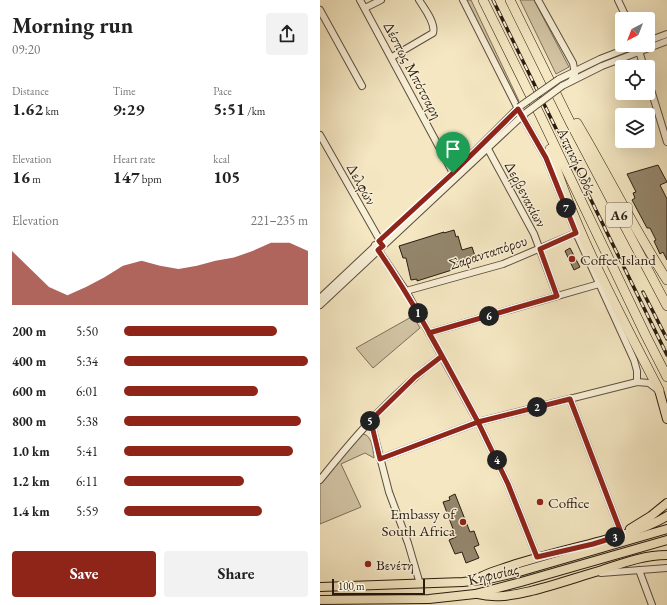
<!DOCTYPE html>
<meta charset="utf-8">
<style>
body{margin:0;font-family:"EB Garamond",serif;background:#f2f2f2;color:#222;height:100vh;display:flex;flex-direction:column;font-size:15px;white-space:nowrap}
*{box-sizing:border-box;margin:0}
p{font-size:13px;color:#767676}
.icon{flex:none;width:22px;height:22px;fill:none;stroke:currentColor;stroke-width:2;stroke-linecap:round;stroke-linejoin:round}
.map{position:relative;flex:1;overflow:hidden}
.panel{display:flex;flex-direction:column;background:#fff;width:320px}
.panel>*{flex:none}
.needle{width:26px;rotate:222deg}
.controls{position:absolute;left:295px;top:12px;display:grid;gap:8px}
.controls a{display:grid;place-items:center;width:40px;height:40px;border-radius:4px;background:#fff;box-shadow:0 4px 16px #0002;font-size:20px}
.scale{position:absolute;left:12px;bottom:10px;width:93px;box-sizing:border-box;padding-left:4px;border:2px solid #2a1c0f;border-top:0;font-size:11px;line-height:14px;white-space:nowrap;color:#2a1c0f;-webkit-text-stroke:3px #f8efd7;paint-order:stroke}
.pin{position:absolute;display:grid;place-items:center;width:34px;height:34px;color:#fff;margin:-41px -17px;border-radius:50% 50% 50% 0;rotate:-45deg;box-shadow:0 0 4px #0007}
.pin .icon{rotate:45deg}
.km{position:absolute;width:20px;height:20px;margin:-10px;border-radius:50%;background:#222;color:#fff;font-size:11px;line-height:20px;text-align:center}
.round{display:grid;place-items:center;flex:none;width:42px;height:42px;border-radius:4px;background:#f2f2f2}
.summary{display:flex;align-items:center;justify-content:space-between;height:68px;padding:0 12px}
h1{font-size:22px;font-weight:700;line-height:30px}
.metrics{display:grid;grid-template-columns:repeat(3,1fr);gap:6px;height:68px;padding:4px 12px}
.metrics div{display:grid;align-content:center}
.metrics b{font-size:17px;font-weight:700}
.metrics small{font-size:11px;font-weight:400}
.metrics p{font-size:11px}
.chart{height:112px;padding:8px 12px}
.chart p{display:flex;justify-content:space-between}
.chart svg{width:100%;height:72px;margin-top:4px;fill:#8f2418;opacity:.7}
.button{display:flex;gap:8px;margin-top:auto;padding:8px 12px}
.button a{flex:1;height:46px;border-radius:4px;background:#8f2418;color:#fff;font-size:16px;font-weight:700;line-height:46px;text-align:center}
.button a+a{background:#f2f2f2;color:#222}
ul{padding:0 12px;list-style:none;font-size:13px}
li{display:grid;grid-template-columns:64px 48px 1fr;align-items:center;height:30px}
li i{height:10px;border-radius:5px;background:#8f2418}
main{display:flex;flex:1;min-height:0}
.map>svg:first-child{display:block}
.green{fill:#d2c4a4;stroke:#7e705a}
.building{fill:#93866c;stroke:#2a1c0f}
.lines{fill:none;stroke-linecap:round;stroke-linejoin:round}
.minor-casing{stroke:#5c4f3c;stroke-width:8}
.major-casing{stroke:#2a1c0f;stroke-width:10}
.highway-casing{stroke:#2a1c0f;stroke-width:10}
.minor{stroke:#f8efd7;stroke-width:6}
.major{stroke:#f4e7c2;stroke-width:8}
.highway{stroke:#f4e7c2;stroke-width:9}
.rail-casing{stroke:#2a1c0f;stroke-width:3.5}
.rail{stroke:#f8efd7;stroke-width:2;stroke-dasharray:6;stroke-linecap:butt}
.minor-bridge-casing{stroke:#5c4f3c;stroke-width:8;stroke-linecap:butt}
.minor-bridge{stroke:#f8efd7;stroke-width:6}
.route-casing{stroke:#fff;stroke-width:8}
.route{stroke:#8f2418;stroke-width:5}
.poi-dot{fill:#8f2418;stroke:#f8efd7;stroke-width:1.5}
.labels{text-anchor:middle;dominant-baseline:central;stroke-width:3;stroke-linejoin:round;paint-order:stroke}
.shield{fill:#f8efd7;stroke:#685b4b;stroke-width:1}
.shield-label{font-size:14px;font-weight:bold;fill:#2a1c0f}
.street-label{font-size:15px;fill:#2a1c0f;stroke:#f8efd7}
.poi-label{font-size:15px;fill:#2a1c0f;stroke:#f8efd7;text-anchor:start}
</style>
<main>
<section class="panel">
<div class="summary"><div><h1>Morning run</h1><p>09:20</p></div><a class="round"><svg class="icon" aria-label="share" viewBox="0 0 24 24"><path d="M12 15V3M7 8l5-5 5 5M5 13v7h14v-7"/></svg></a></div>
<div class="metrics">
<div><p>Distance</p><b>1.62<small> km</small></b></div>
<div><p>Time</p><b>9:29</b></div>
<div><p>Pace</p><b>5:51<small> /km</small></b></div>
</div>
<div class="metrics">
<div><p>Elevation</p><b>16<small> m</small></b></div>
<div><p>Heart rate</p><b>147<small> bpm</small></b></div>
<div><p>kcal</p><b>105</b></div>
</div>
<div class="chart"><p><span>Elevation</span>221–235 m</p>
<svg viewBox="0 0 160 44" preserveAspectRatio="none"><path d="M0 44V11L10 22L20 33L30 38L40 33L50 27L60 20L70 17L80 20L90 22L100 20L110 17L120 15L130 11L140 6L150 6L160 11V44z"/></svg>
</div>
<ul>
<li><b>200 m</b>5:50<i style="width:83%"></i></li>
<li><b>400 m</b>5:34<i style="width:100%"></i></li>
<li><b>600 m</b>6:01<i style="width:73%"></i></li>
<li><b>800 m</b>5:38<i style="width:96%"></i></li>
<li><b>1.0 km</b>5:41<i style="width:92%"></i></li>
<li><b>1.2 km</b>6:11<i style="width:65%"></i></li>
<li><b>1.4 km</b>5:59<i style="width:75%"></i></li>
</ul>
<div class="button"><a>Save</a><a>Share</a></div>
</section>
<div class="map">
<svg width="347" height="605" viewBox="0 0 347 605">
<rect width="100%" height="100%" fill="#f4e7c2"/>
<filter id="stains"><feTurbulence type="fractalNoise" baseFrequency=".005" numOctaves="4"/><feColorMatrix values="0 0 0 0 .2 0 0 0 0 .09 0 0 0 0 .02 0 0 0 .5 -.17"/></filter>
<radialGradient id="worn" r=".72"><stop offset=".6" stop-color="#630" stop-opacity="0"/><stop offset="1" stop-color="#630" stop-opacity=".3"/></radialGradient>
<!-- green -->
<g class="green">
<polygon points="144,0 151,0 199,101 197,103"/>
<polygon points="200,0 214,0 249,67 236,74"/>
<polygon points="93,316 100,328 53,368 36,348"/>
<path d="M43 434C52 435 53 450 54 458L45 453 21 464 41 507 0 524V484L40 436Z"/>
</g>
<!-- building -->
<g class="building">
<polygon points="132,134 139,147 128,153 121,140"/>
<polygon points="338,165 347,182 340,185 347,199 347,260 343,252 340,254 334,241 336,240 330,228 327,228 312,200 315,198 313,193 316,192 307,174"/>
<polygon points="134,230 136,237 138,236 142,250 152,247 155,256 136,262 138,267 132,268 132,270 97,281 97,279 91,280 86,258 83,258 79,246 124,232 124,233"/>
<polygon points="250,248 260,267 254,270 245,251"/>
<polygon points="135,494 150,532 154,531 159,545 154,547 159,558 146,563 142,552 135,554 129,540 136,537 123,502 130,500 129,497"/>
</g>
<g class="lines">
<!-- minor casing -->
<g class="minor-casing">
<g id="minor">
<polyline points="40,0 133,173"/>
<polyline points="143,0 198,109 226,158 256,233 314,360 317,371 317,382"/>
<polyline points="218,0 253,63 255,74 251,81"/>
<polyline points="298,0 307,19"/>
<polyline points="45,8 61,0"/>
<polyline points="0,10 42,86"/>
<polyline points="328,41 347,34"/>
<polyline points="318,48 324,67"/>
<path d="M72 57 113 33C116 23 104 8 99 0"/>
<polyline points="239,79 280,59 316,45"/>
<polyline points="328,80 347,142"/>
<polyline points="242,86 282,66 347,41"/>
<polyline points="0,135 62,244"/>
<polyline points="168,149 214,234 237,296"/>
<polyline points="55,245 86,291 158,422 188,484 217,557"/>
<polyline points="86,291 183,264 256,233"/>
<polyline points="0,298 133,173 199,107"/>
<polyline points="0,305 203,115"/>
<polyline points="109,333 279,284"/>
<polyline points="250,399 302,535"/>
<polyline points="49,422 52,426 69,492 88,543 100,584"/>
<polyline points="60,459 158,422 317,382 329,383 337,389"/>
<path d="M0 480C36 435 75 390 122 356"/>
<polyline points="319,570 332,605"/>
<polyline points="281,573 347,568"/>
</g>
</g>
<!-- major casing -->
<g class="major-casing">
<g id="major">
<polyline points="339,390 347,419"/>
<polyline points="310,529 331,516 347,503"/>
<path d="M159 578C169 572 179 570 190 566 227 554 265 546 302 535 318 530 333 525 347 516"/>
<polyline points="0,587 143,582 169,579 199,572 347,529"/>
<path d="M157 594C176 599 193 595 211 591 235 585 258 577 282 570 303 563 324 555 347 555"/>
<polyline points="0,600 109,599 155,594 201,582 347,540"/>
</g>
</g>
<!-- highway casing -->
<g class="highway-casing">
<g id="highway">
<polyline points="163,0 220,115 326,336 347,377"/>
<polyline points="190,0 251,124 347,306"/>
<path d="M257 123C288 175 314 229 347 280"/>
<path d="M230 149C255 232 299 312 339 390"/>
</g>
</g>
<!-- minor -->
<use href="#minor" class="minor"/>
<!-- major -->
<use href="#major" class="major"/>
<!-- highway -->
<use href="#highway" class="highway"/>
<!-- rail casing -->
<g class="rail-casing">
<g id="rail">
<polyline points="173,0 347,355"/>
<polyline points="323,292 347,339"/>
</g>
</g>
<!-- rail -->
<use href="#rail" class="rail"/>
<!-- minor-bridge casing -->
<g class="minor-bridge-casing">
<g id="minor-bridge">
<polyline points="199,107 239,79"/>
<polyline points="203,115 242,86"/>
</g>
</g>
<!-- minor-bridge -->
<use href="#minor-bridge" class="minor-bridge"/>
</g>
<g class="lines">
<!-- route casing -->
<g class="route-casing">
<path id="route" d="M133 173 59 241 63 246 58 250C96 305 126 363 158 422L250 399 302 535 273 544 217 557 188 484 158 422 60 459 52 426 49 422 95 377 122 356 109 333 237 296 220 249 256 233 226 158 198 109 133 173"/>
</g>
<!-- route -->
<use href="#route" class="route"/>
</g>
<!-- markers -->
<g class="poi-dot">
<circle cx="252" cy="259" r="4"/>
<circle cx="220" cy="502" r="4"/>
<circle cx="143" cy="522" r="4"/>
<circle cx="48" cy="564" r="4"/>
</g>
<g class="labels">
<!-- shield labels -->
<rect class="shield" x="286" y="203" width="26" height="24" rx="3"/>
<g class="shield-label">
<text x="299" y="215">Α6</text>
</g>
<!-- street labels -->
<g class="street-label">
<text transform="translate(93 70) rotate(62)">Δέσπως Μπότσαρη</text>
<text transform="translate(257 161) rotate(65)">Αττική Οδός</text>
<text transform="translate(42 184) rotate(61)">Δελφών</text>
<text transform="translate(206 194) rotate(62)">Δερβενακίων</text>
<text transform="translate(168 252) rotate(-18)">Σαρανταπόρου</text>
<text transform="translate(173 574) rotate(-13)">Κηφισίας</text>
</g>
<!-- poi labels -->
<g class="poi-label">
<text x="260" y="259">Coffee Island</text>
<text x="228" y="502">Coffice</text>
<text x="135" y="513" text-anchor="end">Embassy of<tspan x="135" dy="17">South Africa</tspan></text>
<text x="56" y="564">Βενέτη</text>
</g>
</g>
<rect width="100%" height="100%" filter="url(#stains)"/>
<rect width="100%" height="100%" fill="url(#worn)"/>
</svg>
<div class="controls">
<a><svg class="needle" viewBox="-14 -14 28 28"><path d="M0-13l5 13h-10z" fill="#e53935"/><path d="M0 13l5-13h-10z" fill="#767676"/></svg></a>
<a><svg class="icon" aria-label="locate" viewBox="0 0 24 24"><circle cx="12" cy="12" r="6"/><path d="M12 2v4M12 18v4M2 12h4M18 12h4"/></svg></a>
<a><svg class="icon" aria-label="layers" viewBox="0 0 24 24"><path d="M12 4l9 5-9 5-9-5zM3 14l9 5 9-5"/></svg></a>
</div>
<div class="scale">100 m</div>
<div class="pin" style="left:133px;top:173px;background:#1e9e55"><svg class="icon" aria-label="arrive" viewBox="0 0 24 24"><path d="M6 21V4h12l-3 4 3 4H6"/></svg></div>
<b class="km" style="left:98px;top:313px">1</b>
<b class="km" style="left:217px;top:407px">2</b>
<b class="km" style="left:295px;top:537px">3</b>
<b class="km" style="left:177px;top:460px">4</b>
<b class="km" style="left:50px;top:421px">5</b>
<b class="km" style="left:169px;top:316px">6</b>
<b class="km" style="left:246px;top:208px">7</b>
</div>
</main>
